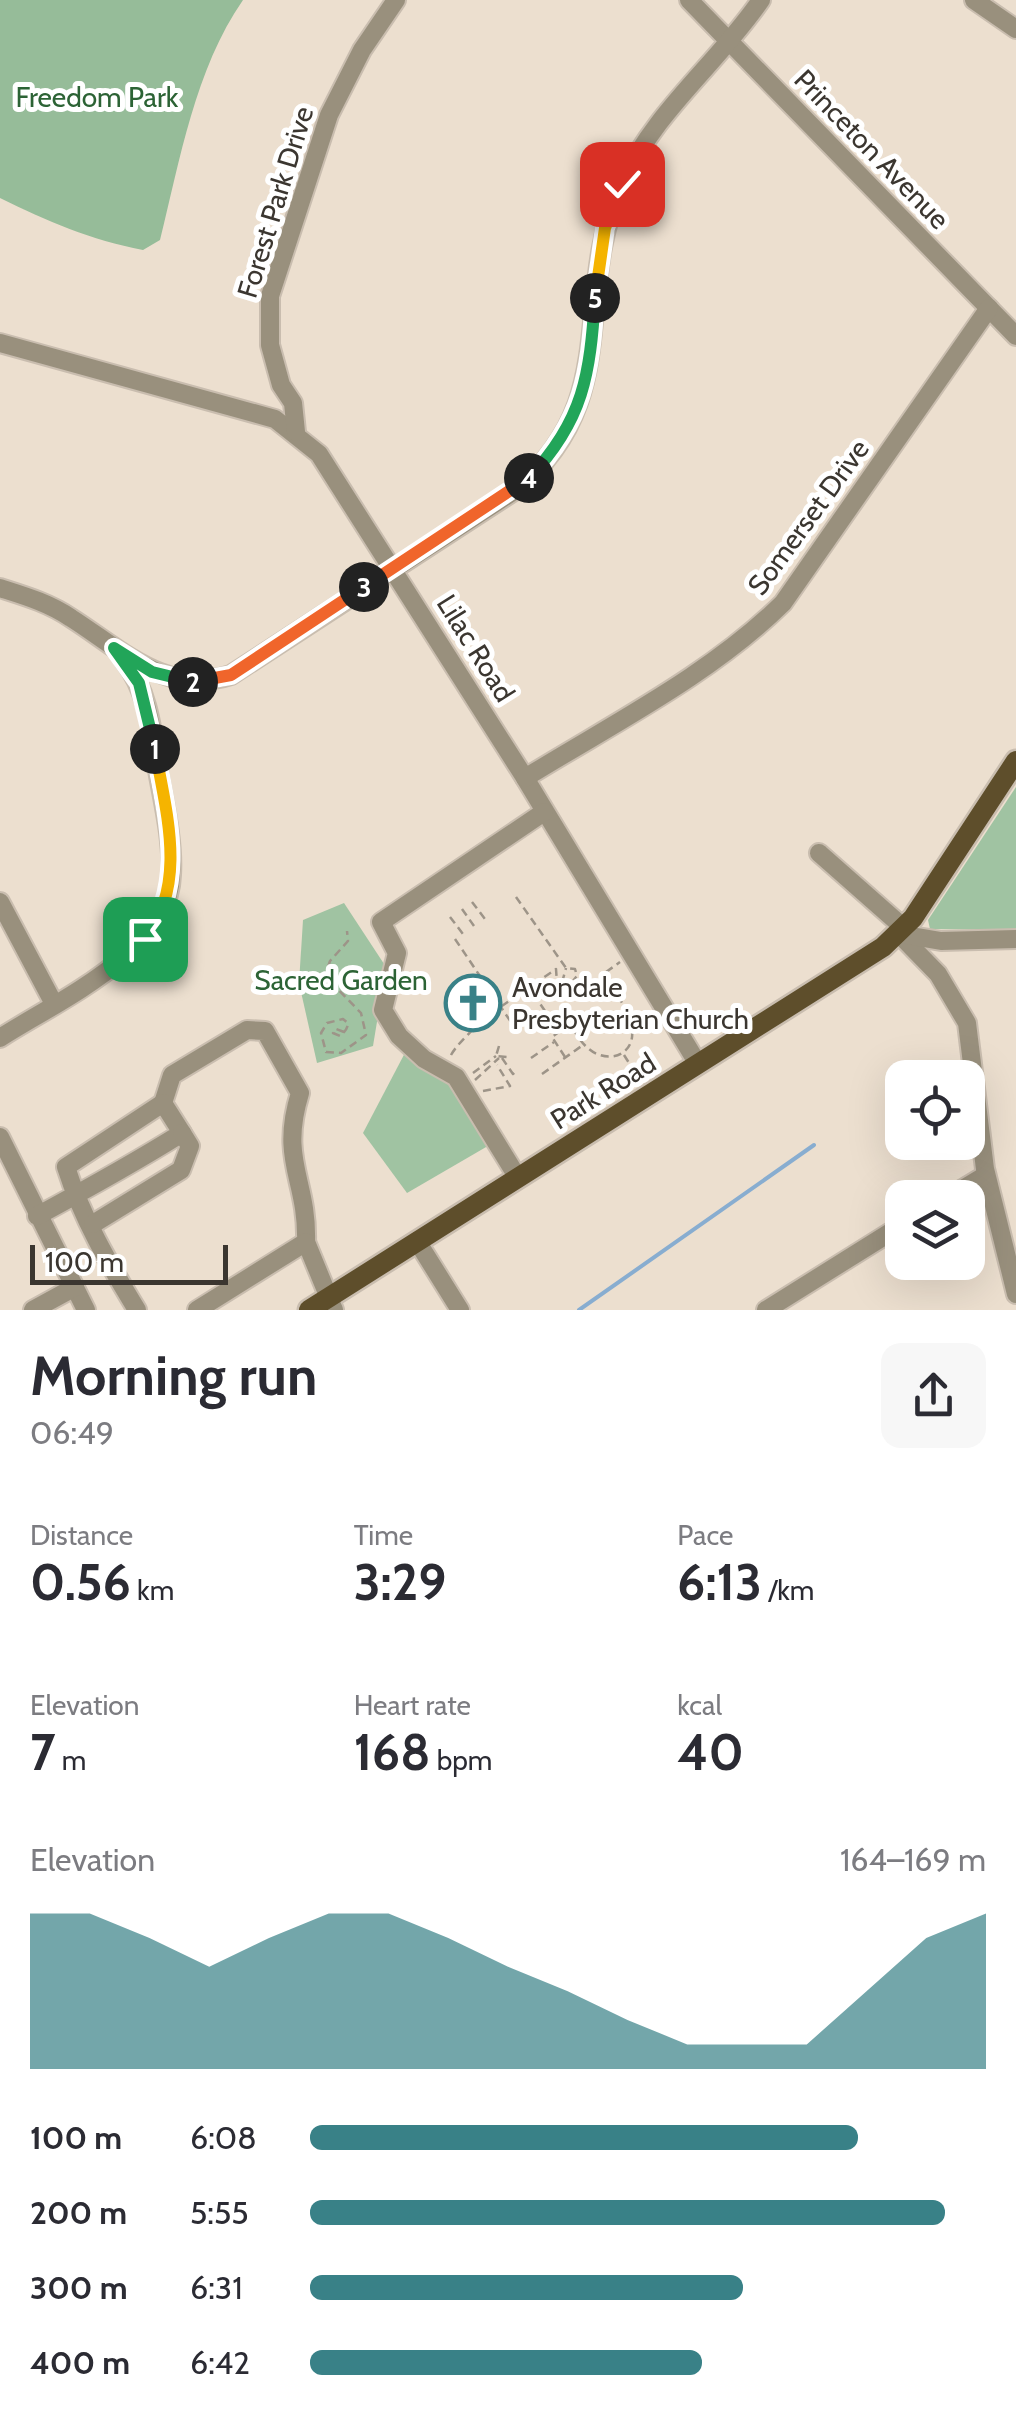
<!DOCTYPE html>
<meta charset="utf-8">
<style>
body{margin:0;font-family:Cabin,sans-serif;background:#f7f7f7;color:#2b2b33;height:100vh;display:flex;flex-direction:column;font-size:38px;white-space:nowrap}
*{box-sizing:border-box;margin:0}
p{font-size:32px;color:#7c7c81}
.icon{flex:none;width:55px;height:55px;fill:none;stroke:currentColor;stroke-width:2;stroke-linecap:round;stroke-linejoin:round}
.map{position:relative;height:1310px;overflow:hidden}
.drawer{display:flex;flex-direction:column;background:#fff;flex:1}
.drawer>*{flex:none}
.controls{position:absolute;left:885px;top:1060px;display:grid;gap:20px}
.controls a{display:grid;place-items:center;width:100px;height:100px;border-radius:20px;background:#fff;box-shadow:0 10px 40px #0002;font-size:50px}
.scale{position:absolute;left:30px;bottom:25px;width:198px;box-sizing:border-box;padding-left:10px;border:5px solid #3b3630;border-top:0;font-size:28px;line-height:35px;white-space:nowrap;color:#3b3630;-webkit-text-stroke:8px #fff;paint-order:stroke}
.pin{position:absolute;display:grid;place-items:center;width:85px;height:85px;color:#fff;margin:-42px;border-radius:20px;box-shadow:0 5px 15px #0006}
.km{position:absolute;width:50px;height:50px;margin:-25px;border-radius:50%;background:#222;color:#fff;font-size:28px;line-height:50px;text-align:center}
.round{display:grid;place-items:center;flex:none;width:105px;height:105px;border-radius:20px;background:#f7f7f7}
.summary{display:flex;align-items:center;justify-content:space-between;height:170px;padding:0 30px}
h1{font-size:55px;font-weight:800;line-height:75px}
.metrics{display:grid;grid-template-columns:repeat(3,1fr);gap:15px;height:170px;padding:10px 30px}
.metrics div{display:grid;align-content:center}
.metrics b{font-size:50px;font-weight:800}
.metrics small{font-size:28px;font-weight:400}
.metrics p{font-size:28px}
.chart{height:280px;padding:20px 30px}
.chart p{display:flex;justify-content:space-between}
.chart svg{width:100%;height:180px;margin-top:10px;fill:#398187;opacity:.7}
ul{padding:0 30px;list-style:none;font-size:32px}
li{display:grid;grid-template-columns:160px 120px 1fr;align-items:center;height:75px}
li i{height:25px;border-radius:12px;background:#398187}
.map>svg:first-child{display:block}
.green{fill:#a0c3a2}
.forest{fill:#96bc99}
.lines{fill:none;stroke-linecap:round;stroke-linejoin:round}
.stream{stroke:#88add0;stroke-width:4}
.minor-casing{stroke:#c9bdaf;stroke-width:22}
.major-casing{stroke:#c9bdaf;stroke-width:25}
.path{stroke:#9d9488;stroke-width:2.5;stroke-dasharray:8 5;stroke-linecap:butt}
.minor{stroke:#99907d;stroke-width:18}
.major{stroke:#5e4e2b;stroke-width:20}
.split-1-casing{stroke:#fff;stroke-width:20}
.split-2-casing{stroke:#fff;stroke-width:20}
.split-3-casing{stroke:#fff;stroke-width:20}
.split-4-casing{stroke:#fff;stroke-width:20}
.split-5-casing{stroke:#fff;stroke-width:20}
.split-6-casing{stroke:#fff;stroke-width:20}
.split-1{stroke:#f5b400;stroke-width:12}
.split-2{stroke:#22a559;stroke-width:12}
.split-3{stroke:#f0652b;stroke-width:12}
.split-4{stroke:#f0652b;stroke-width:12}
.split-5{stroke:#22a559;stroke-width:12}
.split-6{stroke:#f5b400;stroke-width:12}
.labels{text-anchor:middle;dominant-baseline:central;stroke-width:10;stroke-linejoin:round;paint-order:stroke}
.park-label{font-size:28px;fill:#2c6335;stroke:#fff}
.street-label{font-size:28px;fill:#3b3630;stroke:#fff}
.poi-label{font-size:28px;fill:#3b3630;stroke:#fff;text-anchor:start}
</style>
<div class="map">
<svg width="1016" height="1310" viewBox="0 0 1016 1310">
<rect width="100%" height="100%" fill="#ecdfcf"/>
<!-- green -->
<g class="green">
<polygon points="1016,787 1016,930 930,929 928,920"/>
<polygon points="344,903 386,967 373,1046 317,1063 299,983 303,920"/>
<polygon points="407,1049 452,1080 493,1143 407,1193 363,1133"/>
</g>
<!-- forest -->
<path class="forest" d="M0 0H243C195 69 180 160 160 240L143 250C91 240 47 221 0 198Z"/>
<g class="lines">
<!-- stream -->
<polyline class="stream" points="579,1310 814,1145"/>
<!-- minor casing -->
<g class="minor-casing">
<g id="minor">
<polyline points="689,0 1016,336"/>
<polyline points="974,0 1016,29"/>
<polyline points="0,343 275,419 319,454 525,778 698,1064"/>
<polyline points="296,432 293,403 281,385 270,345 270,296 329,115 362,50 396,0"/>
<path d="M0 588C25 596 49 603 71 618 123 651 165 696 231 675L514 491C626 400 570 296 622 183 655 111 717 64 761 0"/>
<path d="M525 778C612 724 710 675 783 603L989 308"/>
<polyline points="819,853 904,928"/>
<polyline points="0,902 53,1002"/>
<polyline points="899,934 938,974 967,1023 985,1169 1016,1294"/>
<polyline points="900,934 941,941 1016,939"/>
<path d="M0 1038C57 1001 169 952 171 875 173 843 165 808 159 776 152 735 150 694 124 660"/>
<path d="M163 1103 172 1075 247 1030 265 1031 300 1093C279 1161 308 1180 306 1242L197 1310"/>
<polyline points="0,1137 86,1310"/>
<polyline points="518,1178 456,1077 424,1059 399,1036 383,1010 397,953 381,922 544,812"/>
<polyline points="948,1198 986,1175"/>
<path d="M37 1216C87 1189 134 1163 182 1133L163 1103 66 1167C82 1218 109 1264 137 1310"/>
<polyline points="93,1224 181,1170 190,1146 182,1133"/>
<polyline points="417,1241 460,1310"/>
<polyline points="306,1242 334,1310"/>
<polyline points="33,1310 75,1287"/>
<polyline points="766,1310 902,1225"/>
</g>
</g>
<!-- major casing -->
<g class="major-casing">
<polyline id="major" points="309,1310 883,947 913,918 1016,761"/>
</g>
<!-- path -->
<g class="path">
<polyline points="516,897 566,968 575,969 577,976 572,982 563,979 566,968"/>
<polyline points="472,902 485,919"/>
<polyline points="462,909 474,926"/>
<polyline points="450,917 463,934"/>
<polyline points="455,939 517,1031"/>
<polyline points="326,972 372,980"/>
<polyline points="526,983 545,1011"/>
<polyline points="537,997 563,979"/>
<polyline points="473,1009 483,1018"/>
<polyline points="480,1021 556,969 557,983 570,989"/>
<path d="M344 1032 336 1029 333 1033 340 1036C344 1033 348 1028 348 1023L343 1019 327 1023 321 1033 326 1052 341 1053 366 1035 361 1013 325 976 330 961 348 941 347 931"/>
<polyline points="499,1046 496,1056 507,1057"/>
<path d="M451 1055C463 1034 492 1020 490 993"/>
<polyline points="624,1055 641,1082"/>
<path d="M565 1057 552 1037 570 1024C575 1032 581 1043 589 1049 607 1064 635 1056 632 1030 630 1009 614 991 602 975L620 962"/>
<polyline points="502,1058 513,1074 516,1071"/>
<polyline points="531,1058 554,1042"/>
<polyline points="473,1073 496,1056"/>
<polyline points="542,1074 583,1045"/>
<polyline points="475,1080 499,1058"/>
<polyline points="483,1091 510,1086 497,1065"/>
</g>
<!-- minor -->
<use href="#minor" class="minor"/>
<!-- major -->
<use href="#major" class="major"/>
</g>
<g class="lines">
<!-- split-1 casing -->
<g class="split-1-casing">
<path id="split-1" d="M145 939C188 883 166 813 155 749"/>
</g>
<!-- split-2 casing -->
<g class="split-2-casing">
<polyline id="split-2" points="155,749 139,683 114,648 152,672 193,682"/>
</g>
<!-- split-3 casing -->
<g class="split-3-casing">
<polyline id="split-3" points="193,682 231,675 364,587"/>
</g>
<!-- split-4 casing -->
<g class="split-4-casing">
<polyline id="split-4" points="364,587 529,478"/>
</g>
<!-- split-5 casing -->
<g class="split-5-casing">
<path id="split-5" d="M529 478C584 420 590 374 595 298"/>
</g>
<!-- split-6 casing -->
<g class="split-6-casing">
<polyline id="split-6" points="595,298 605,228 622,184"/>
</g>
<!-- split-1 -->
<use href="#split-1" class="split-1"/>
<!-- split-2 -->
<use href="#split-2" class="split-2"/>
<!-- split-3 -->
<use href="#split-3" class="split-3"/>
<!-- split-4 -->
<use href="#split-4" class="split-4"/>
<!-- split-5 -->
<use href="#split-5" class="split-5"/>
<!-- split-6 -->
<use href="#split-6" class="split-6"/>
</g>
<!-- icons -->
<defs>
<g id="church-ring" transform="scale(2.875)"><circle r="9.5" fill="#fff" stroke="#398187" stroke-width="1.5"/><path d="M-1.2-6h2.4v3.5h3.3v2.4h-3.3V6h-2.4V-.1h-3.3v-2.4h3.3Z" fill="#398187"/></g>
</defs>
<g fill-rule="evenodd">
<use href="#church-ring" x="473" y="1003"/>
</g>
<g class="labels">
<!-- park labels -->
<g class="park-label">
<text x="97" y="97">Freedom Park</text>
<text x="341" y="980">Sacred Garden</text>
</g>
<!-- street labels -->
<g class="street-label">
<text transform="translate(872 149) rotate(46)">Princeton Avenue</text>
<text transform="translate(275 202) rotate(-73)">Forest Park Drive</text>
<text transform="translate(808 517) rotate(-54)">Somerset Drive</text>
<text transform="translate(476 648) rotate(58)">Lilac Road</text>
<text transform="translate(603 1091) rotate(-32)">Park Road</text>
</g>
<!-- poi labels -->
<g class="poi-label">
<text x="512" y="987">Avondale<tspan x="512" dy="32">Presbyterian Church</tspan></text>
</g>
</g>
</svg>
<div class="controls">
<a><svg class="icon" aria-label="locate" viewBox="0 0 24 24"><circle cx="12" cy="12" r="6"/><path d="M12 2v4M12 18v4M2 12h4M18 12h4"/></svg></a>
<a><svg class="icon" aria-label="layers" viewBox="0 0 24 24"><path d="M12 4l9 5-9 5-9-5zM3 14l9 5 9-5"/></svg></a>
</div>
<div class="scale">100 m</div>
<div class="pin" style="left:145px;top:939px;background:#1e9e55"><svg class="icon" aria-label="arrive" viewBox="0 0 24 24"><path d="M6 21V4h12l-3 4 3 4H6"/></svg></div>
<div class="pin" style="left:622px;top:184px;background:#d93025"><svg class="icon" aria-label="check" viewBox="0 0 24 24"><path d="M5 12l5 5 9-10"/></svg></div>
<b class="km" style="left:155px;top:749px">1</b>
<b class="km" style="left:193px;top:682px">2</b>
<b class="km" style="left:364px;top:587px">3</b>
<b class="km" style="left:529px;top:478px">4</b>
<b class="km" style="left:595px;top:298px">5</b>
</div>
<section class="drawer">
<div class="summary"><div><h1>Morning run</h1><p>06:49</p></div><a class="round"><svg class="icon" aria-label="share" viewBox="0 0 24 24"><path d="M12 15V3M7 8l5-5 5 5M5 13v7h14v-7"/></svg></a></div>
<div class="metrics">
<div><p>Distance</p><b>0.56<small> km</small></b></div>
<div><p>Time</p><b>3:29</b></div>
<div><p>Pace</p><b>6:13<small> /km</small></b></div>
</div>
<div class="metrics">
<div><p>Elevation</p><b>7<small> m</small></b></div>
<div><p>Heart rate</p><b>168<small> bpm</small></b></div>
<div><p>kcal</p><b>40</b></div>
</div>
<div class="chart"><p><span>Elevation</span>164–169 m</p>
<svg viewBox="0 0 160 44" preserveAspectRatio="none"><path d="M0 44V6L10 6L20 12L30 19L40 12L50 6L60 6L70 12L80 19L90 25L100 32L110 38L120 38L130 38L140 25L150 12L160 6V44z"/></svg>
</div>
<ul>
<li><b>100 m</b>6:08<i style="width:81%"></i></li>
<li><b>200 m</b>5:55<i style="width:94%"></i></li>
<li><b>300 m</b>6:31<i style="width:64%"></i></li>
<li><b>400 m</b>6:42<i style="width:58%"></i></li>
</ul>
</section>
